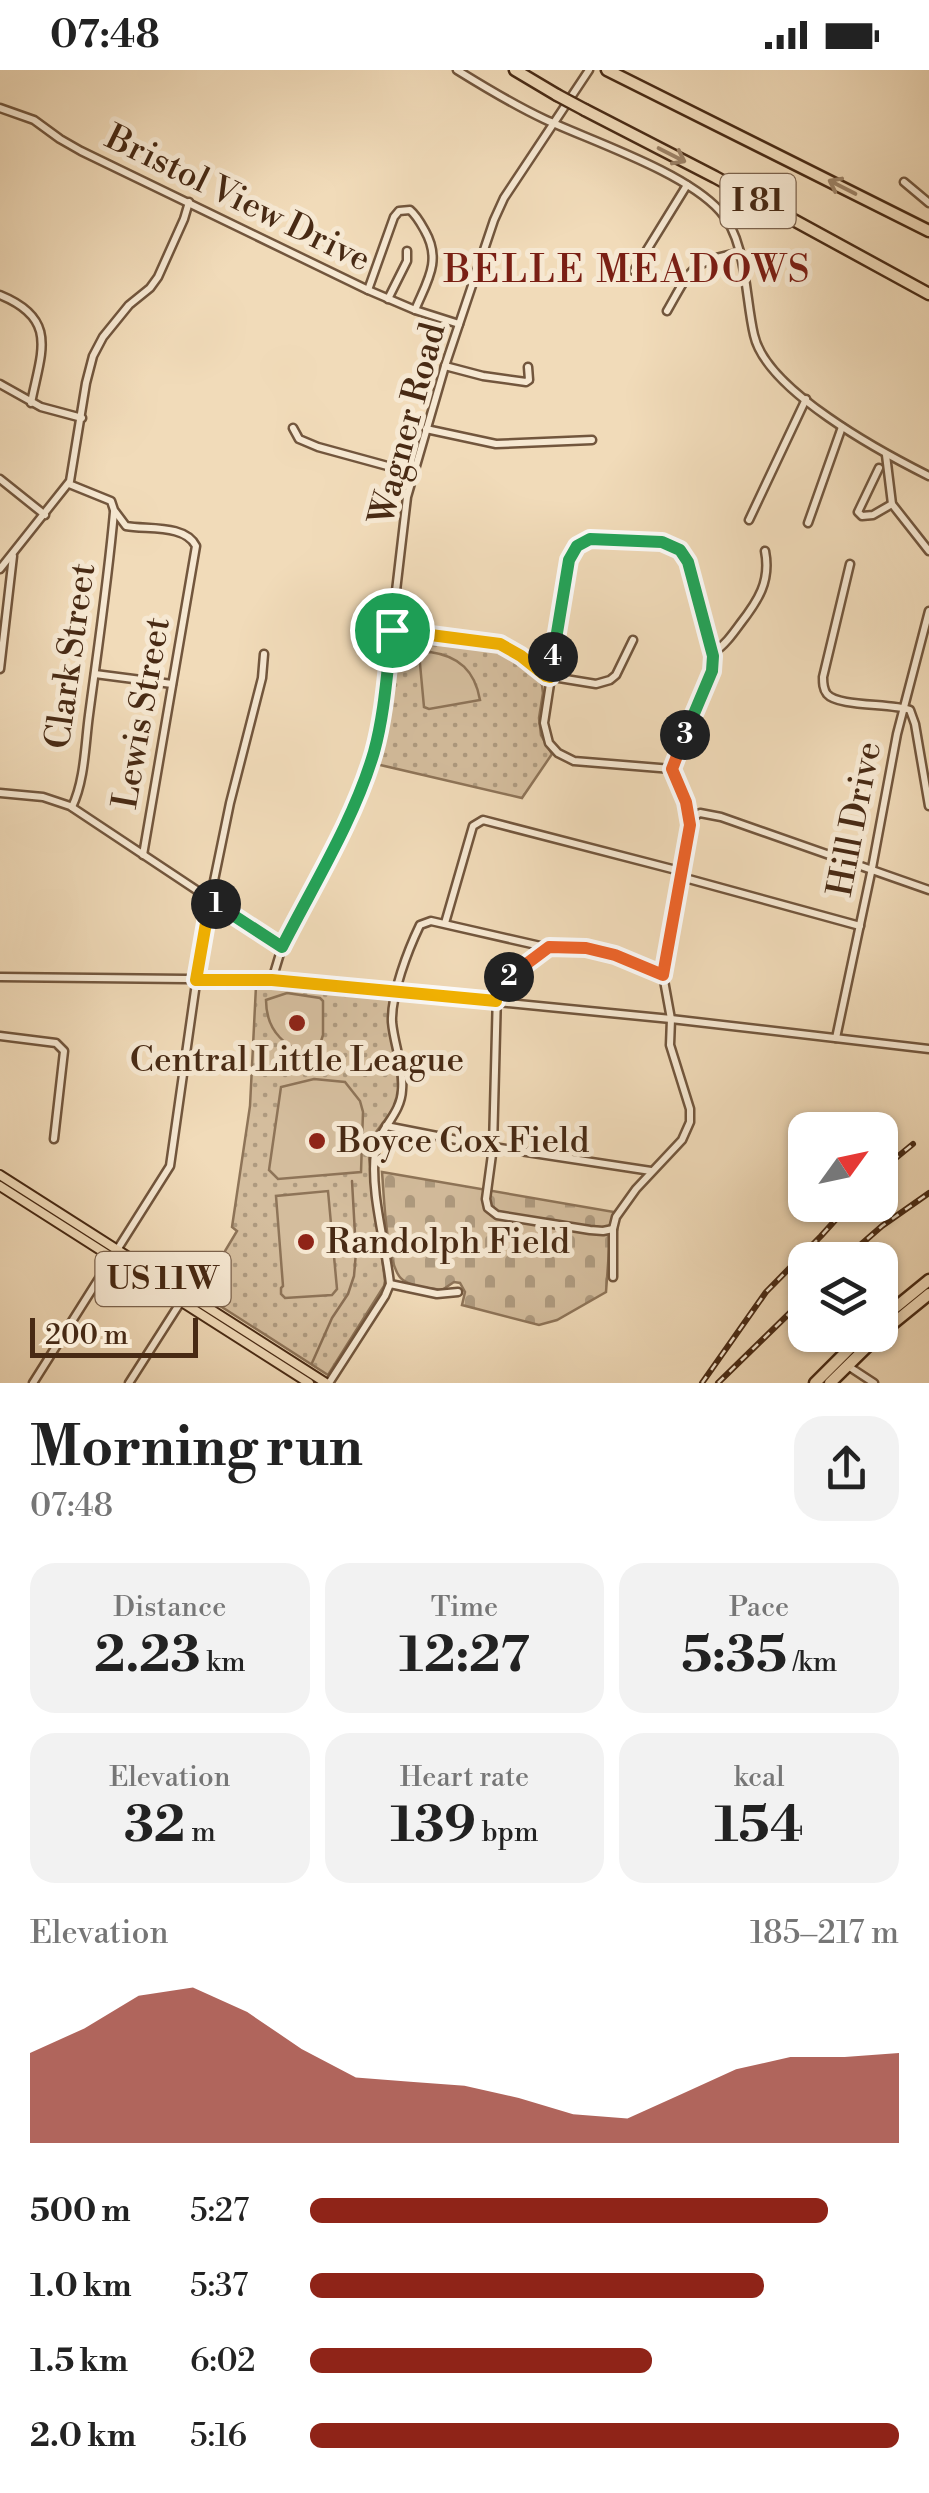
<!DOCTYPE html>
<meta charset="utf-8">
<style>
body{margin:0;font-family:"Libre Bodoni",serif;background:#f2f2f2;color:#222;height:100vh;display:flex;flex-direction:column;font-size:38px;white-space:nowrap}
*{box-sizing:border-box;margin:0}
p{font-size:32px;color:#767676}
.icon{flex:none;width:55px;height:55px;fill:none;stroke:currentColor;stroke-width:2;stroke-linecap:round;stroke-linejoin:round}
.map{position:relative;height:1313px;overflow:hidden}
.sheet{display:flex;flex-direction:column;background:#fff;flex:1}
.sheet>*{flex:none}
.needle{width:65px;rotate:57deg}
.controls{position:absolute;left:788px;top:1042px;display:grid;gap:20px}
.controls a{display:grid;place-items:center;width:110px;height:110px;border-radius:20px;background:#fff;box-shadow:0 2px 8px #0004;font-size:50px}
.scale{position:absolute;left:30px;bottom:25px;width:168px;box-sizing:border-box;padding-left:10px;border:5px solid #482a14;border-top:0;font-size:28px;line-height:35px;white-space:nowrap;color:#482a14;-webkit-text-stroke:8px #f6e8d2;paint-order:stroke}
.pin{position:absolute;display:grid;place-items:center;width:85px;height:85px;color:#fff;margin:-42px;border:5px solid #fff;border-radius:50%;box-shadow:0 2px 10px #0007}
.km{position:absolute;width:50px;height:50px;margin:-25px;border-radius:50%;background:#222;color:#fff;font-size:28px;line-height:50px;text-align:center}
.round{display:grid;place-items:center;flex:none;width:105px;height:105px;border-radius:30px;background:#f2f2f2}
.head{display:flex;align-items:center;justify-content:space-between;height:170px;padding:0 30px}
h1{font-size:55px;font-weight:700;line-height:75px}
.figures{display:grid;grid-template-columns:repeat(3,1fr);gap:15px;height:170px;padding:10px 30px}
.figures div{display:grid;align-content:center;border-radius:25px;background:#f2f2f2;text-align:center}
.figures b{font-size:50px;font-weight:700}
.figures small{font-size:28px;font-weight:400}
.figures p{font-size:28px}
.chart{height:280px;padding:20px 30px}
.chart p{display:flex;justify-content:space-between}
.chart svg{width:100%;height:180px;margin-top:10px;fill:#8f2418;opacity:.7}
ul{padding:0 30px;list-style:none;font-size:32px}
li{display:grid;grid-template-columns:160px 120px 1fr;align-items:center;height:75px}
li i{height:25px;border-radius:12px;background:#8f2418}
.status{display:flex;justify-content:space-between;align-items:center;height:70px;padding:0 50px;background:#fff;direction:ltr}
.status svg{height:28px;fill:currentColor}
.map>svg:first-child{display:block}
.grass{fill:url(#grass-dots);stroke:#8e7458;stroke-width:2.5}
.cemetery{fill:url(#cemetery-stones);stroke:#8e7458;stroke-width:2.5}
.pitch{fill:#d4bd9d;stroke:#8e7458;stroke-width:2.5}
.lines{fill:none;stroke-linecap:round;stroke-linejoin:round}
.stream{stroke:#8b7055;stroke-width:2.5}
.minor-casing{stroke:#72563d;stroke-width:11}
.major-casing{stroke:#482a14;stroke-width:12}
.highway-casing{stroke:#482a14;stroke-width:15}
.minor{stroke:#f6e8d2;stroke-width:6}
.major{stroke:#f1dbb9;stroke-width:8}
.highway{stroke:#f1dbb9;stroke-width:10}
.rail-casing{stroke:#482a14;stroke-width:6}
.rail{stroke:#f6e8d2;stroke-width:2.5;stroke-dasharray:8;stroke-linecap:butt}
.highway-bridge-casing{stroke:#482a14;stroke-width:15;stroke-linecap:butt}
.highway-bridge{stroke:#f1dbb9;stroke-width:10}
.oneway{stroke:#9c8266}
.split-1-casing{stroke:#fff;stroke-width:20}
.split-2-casing{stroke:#fff;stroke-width:20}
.split-3-casing{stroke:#fff;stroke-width:20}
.split-4-casing{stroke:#fff;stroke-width:20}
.split-5-casing{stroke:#fff;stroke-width:20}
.split-1{stroke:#22a559;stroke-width:12}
.split-2{stroke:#f5b400;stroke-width:12}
.split-3{stroke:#f0652b;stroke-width:12}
.split-4{stroke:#22a559;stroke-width:12}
.split-5{stroke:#f5b400;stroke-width:12}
.poi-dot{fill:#8f2418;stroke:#f6e8d2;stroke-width:4}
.labels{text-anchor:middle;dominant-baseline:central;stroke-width:10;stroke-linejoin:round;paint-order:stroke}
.shield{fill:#f6e8d2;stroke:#7c634d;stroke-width:2.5}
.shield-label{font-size:32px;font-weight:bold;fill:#482a14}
.street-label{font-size:35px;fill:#482a14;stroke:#f6e8d2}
.poi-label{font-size:35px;fill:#482a14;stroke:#f6e8d2;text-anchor:start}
.neighbourhood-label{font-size:38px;letter-spacing:2.5px;fill:#7a1f14;stroke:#f6e8d2}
</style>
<div class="status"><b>07:48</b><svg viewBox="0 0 49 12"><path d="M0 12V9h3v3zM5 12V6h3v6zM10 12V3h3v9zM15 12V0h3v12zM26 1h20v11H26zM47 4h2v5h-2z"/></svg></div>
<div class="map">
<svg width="929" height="1313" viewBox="0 0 929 1313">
<defs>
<pattern id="grass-dots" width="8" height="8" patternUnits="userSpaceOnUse" patternTransform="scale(2.5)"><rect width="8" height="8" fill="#d4bd9d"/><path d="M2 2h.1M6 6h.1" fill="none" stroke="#ae9a7f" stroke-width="1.8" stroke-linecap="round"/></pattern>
<pattern id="cemetery-stones" width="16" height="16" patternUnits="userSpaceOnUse" patternTransform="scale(2.5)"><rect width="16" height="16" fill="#d4bd9d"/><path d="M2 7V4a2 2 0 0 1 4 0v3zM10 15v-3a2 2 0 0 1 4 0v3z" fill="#ae9a7f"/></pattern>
</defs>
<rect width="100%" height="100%" fill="#f1dbb9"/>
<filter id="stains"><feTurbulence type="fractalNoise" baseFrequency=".002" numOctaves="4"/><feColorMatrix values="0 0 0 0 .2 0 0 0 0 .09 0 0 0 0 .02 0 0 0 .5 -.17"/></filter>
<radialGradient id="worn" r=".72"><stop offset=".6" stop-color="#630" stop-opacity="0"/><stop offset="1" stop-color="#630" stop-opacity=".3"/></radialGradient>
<!-- grass -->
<g class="grass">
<polygon points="397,564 502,579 518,588 535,604 542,615 543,623 539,648 541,665 552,684 522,728 376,694 390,643 393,567"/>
<polygon points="256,916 334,918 389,923 391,930 389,948 399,1004 399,1026 394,1038 376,1062 369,1087 385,1211 384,1216 328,1305 200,1223 237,1161 232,1157 250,1036"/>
</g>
<!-- cemetery -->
<path class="cemetery" d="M382 1102 614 1142 610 1167 606 1222 557 1250 539 1255 462 1235 465 1222 460 1213 454 1212 442 1220C430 1218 414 1218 403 1210 386 1199 384 1124 382 1102Z"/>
<!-- pitch -->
<g class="pitch">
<path d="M430 582C459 586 475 601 480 630L429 639 424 637 419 583Z"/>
<path d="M287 923 320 928 323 931V965L317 984C286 981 266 961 266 930Z"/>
<polygon points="314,1009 345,1012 360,1031 363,1042 361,1102 278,1109 269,1100 281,1017"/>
<polygon points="328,1121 337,1219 332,1225 285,1228 281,1224 281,1218 283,1216 276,1126"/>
</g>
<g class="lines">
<!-- stream -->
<polyline class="stream" points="312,1293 332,1248 348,1224 354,1206 356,1182 352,1111"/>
<!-- minor casing -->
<g class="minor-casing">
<g id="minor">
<path d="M457 0C486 18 514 35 544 49 594 72 685 102 720 141 747 170 745 228 754 265 766 320 881 382 929 406"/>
<polyline points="0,38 34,50 60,69 81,81 368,220 415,240 459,254"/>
<polyline points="904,112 929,133"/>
<polyline points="634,201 687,115"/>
<path d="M368 220 394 147 399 141 410 140C417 146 420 152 425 161 442 191 427 211 415 240"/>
<path d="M0 225C59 249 41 282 31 333"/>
<polyline points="388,229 407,191 407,181"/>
<path d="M667 241C691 199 690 192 739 183"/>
<polyline points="445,296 483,306 526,312 529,310 528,297"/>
<polyline points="0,314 41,337 82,348"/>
<polyline points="293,358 299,369 318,377 413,403"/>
<polyline points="426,359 496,374 592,370"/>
<polyline points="886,385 892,434 929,481"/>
<polyline points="879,398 858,442 862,446 873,445 892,434"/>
<polyline points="0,409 45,445"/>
<path d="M69 414 111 431 114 440 126 456C147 460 185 454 196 476L143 785"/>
<polyline points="749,450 806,329"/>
<polyline points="808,453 842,357"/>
<polygon points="590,469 665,472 680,481 688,493 713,583 712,601 672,699 574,691 558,683 549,673 544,653 569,490 577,476"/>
<path d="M850 494 823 607C823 613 823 619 827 624 838 637 891 633 910 640L915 654 929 736"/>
<polyline points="0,499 70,411 86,313 93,286 103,267 129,235 150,218 158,207 184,149 189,132"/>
<polyline points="391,560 493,573 513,580 547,606 596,614 610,610 616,605 633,570"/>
<path d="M713 583C724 576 732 565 740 554 758 531 771 511 765 481"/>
<polyline points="0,599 13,486"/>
<polyline points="95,604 172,614"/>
<polyline points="0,723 43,727 70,736 282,877"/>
<path d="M72 737C85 710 85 674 89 645 98 577 108 510 114 442"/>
<polyline points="690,749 700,743 721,747 929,820"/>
<polyline points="445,853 473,756 483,750 676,800 685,808 860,856"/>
<polyline points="548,878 516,901 497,923 493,1077 486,1129 488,1138 497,1145 590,1160 603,1161 613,1159"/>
<polyline points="0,907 272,910 671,949 929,979"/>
<polyline points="272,910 282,877 347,749 372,686 381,649 407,427 445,296 494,150 504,128 589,0"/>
<polyline points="0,966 56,973 64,981 54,1069"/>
<polyline points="836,968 872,798 897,664 929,541"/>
<polyline points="386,1056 493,1077 651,1101"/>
<polyline points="613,1207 613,1159 616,1147 636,1119 682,1070 690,1052 690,1039 670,975 671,949 663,905 690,755 685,732 672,699"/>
<polyline points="390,1214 437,1224 458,1222"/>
<polyline points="848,1296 874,1313"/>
<polyline points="33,1313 170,1096 203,864 230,733 262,608 264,584"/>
<polyline points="129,1313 182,1230"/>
<path d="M329 1313 385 1226 390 1214C386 1175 370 1122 375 1083 378 1059 401 1045 402 1020 404 997 394 975 392 952 391 924 408 880 420 855L431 851 545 877 585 878 615 885 663 905"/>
</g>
</g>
<!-- major casing -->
<g class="major-casing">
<g id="major">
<polyline points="0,1105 326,1313"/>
<polyline points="0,1116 309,1313"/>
</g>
</g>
<!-- highway casing -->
<g class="highway-casing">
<g id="highway">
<polyline points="515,0 557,25"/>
<polyline points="607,0 929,161"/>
<polyline points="585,40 715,107 929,224"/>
<polyline points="880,1250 929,1210"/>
<polyline points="880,1264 929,1224"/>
<polyline points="815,1313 863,1265"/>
<polyline points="830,1313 879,1265"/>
</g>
</g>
<!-- minor -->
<use href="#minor" class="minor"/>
<!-- major -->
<use href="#major" class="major"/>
<!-- highway -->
<use href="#highway" class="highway"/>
<!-- rail casing -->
<g class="rail-casing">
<g id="rail">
<polyline points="880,1101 913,1074"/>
<polyline points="843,1190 882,1156 929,1123"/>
<polyline points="702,1313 766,1222 821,1166 849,1135"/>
<polyline points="718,1313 805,1228"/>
</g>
</g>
<!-- rail -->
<use href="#rail" class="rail"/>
<!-- highway-bridge casing -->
<g class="highway-bridge-casing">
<polyline id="highway-bridge" points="557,25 585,40"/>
</g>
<!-- highway-bridge -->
<use href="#highway-bridge" class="highway-bridge"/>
</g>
<!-- one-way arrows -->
<defs><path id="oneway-shaft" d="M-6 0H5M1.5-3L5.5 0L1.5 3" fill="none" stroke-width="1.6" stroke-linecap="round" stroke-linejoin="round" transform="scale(2.5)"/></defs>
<g class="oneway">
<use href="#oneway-shaft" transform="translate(672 85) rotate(27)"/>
<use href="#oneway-shaft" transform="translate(842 117) rotate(-153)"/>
</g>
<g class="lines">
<!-- split-1 casing -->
<g class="split-1-casing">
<path id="split-1" d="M216 834 282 877C314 814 354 750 374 682 385 642 387 600 392 560"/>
</g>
<!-- split-2 casing -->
<g class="split-2-casing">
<polyline id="split-2" points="216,834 210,830 196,910 272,910 496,931 498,918 509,907"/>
</g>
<!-- split-3 casing -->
<g class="split-3-casing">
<polyline id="split-3" points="509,907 549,877 586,878 615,885 663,905 690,755 686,732 672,699 685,665"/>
</g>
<!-- split-4 casing -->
<g class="split-4-casing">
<polyline id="split-4" points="553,587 569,490 577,476 590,469 662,472 680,480 688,492 713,586 712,601 685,665"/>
</g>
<!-- split-5 casing -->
<g class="split-5-casing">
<polyline id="split-5" points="392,560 500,574 521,586 546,606 550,607 553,587"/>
</g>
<!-- split-1 -->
<use href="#split-1" class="split-1"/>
<!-- split-2 -->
<use href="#split-2" class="split-2"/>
<!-- split-3 -->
<use href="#split-3" class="split-3"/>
<!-- split-4 -->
<use href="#split-4" class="split-4"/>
<!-- split-5 -->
<use href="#split-5" class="split-5"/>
</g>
<!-- markers -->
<g class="poi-dot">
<circle cx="297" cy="953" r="10"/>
<circle cx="317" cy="1071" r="10"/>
<circle cx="306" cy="1172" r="10"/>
</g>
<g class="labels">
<!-- shield labels -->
<g class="shield">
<rect x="720.5" y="104" width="75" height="54" rx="8"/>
<rect x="95.5" y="1182" width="135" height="54" rx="8"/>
</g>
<g class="shield-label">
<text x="758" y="131">I 81</text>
<text x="163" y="1209">US 11W</text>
</g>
<!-- street labels -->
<g class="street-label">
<text transform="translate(238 129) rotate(26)">Bristol View Drive</text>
<text transform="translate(408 354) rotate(-75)">Wagner Road</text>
<text transform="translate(71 586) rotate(-82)">Clark Street</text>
<text transform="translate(142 643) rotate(-80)">Lewis Street</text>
<text transform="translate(855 749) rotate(-79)">Hill Drive</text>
</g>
<!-- poi labels -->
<g class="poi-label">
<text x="297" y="990" text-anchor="middle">Central Little League</text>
<text x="337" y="1071">Boyce Cox Field</text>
<text x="326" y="1172">Randolph Field</text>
</g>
<!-- neighbourhood labels -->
<g class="neighbourhood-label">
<text x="628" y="200">BELLE MEADOWS</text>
</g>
</g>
<rect width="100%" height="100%" filter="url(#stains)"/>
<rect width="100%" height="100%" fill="url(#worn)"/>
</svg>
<div class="controls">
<a><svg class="needle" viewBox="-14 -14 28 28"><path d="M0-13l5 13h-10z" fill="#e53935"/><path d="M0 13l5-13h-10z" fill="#767676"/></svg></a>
<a><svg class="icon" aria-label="layers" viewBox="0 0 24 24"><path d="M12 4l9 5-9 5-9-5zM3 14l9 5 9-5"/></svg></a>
</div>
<div class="scale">200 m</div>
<div class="pin" style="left:392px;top:560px;background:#1e9e55"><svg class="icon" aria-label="arrive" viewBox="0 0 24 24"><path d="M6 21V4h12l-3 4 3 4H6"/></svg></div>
<b class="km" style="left:216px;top:834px">1</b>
<b class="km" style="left:509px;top:907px">2</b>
<b class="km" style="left:685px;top:665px">3</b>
<b class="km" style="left:553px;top:587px">4</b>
</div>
<section class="sheet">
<div class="head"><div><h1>Morning run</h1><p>07:48</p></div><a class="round"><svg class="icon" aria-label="share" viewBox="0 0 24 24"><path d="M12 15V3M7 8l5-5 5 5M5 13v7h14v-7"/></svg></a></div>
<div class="figures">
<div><p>Distance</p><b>2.23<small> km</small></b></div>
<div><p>Time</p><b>12:27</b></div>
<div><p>Pace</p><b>5:35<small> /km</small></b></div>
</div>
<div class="figures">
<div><p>Elevation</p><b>32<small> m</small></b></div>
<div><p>Heart rate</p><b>139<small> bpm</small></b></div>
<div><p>kcal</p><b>154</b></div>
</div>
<div class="chart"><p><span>Elevation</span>185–217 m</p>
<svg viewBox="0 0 160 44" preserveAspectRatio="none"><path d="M0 44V22L10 16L20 8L30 6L40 12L50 21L60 28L70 29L80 30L90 33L100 37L110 38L120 32L130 26L140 23L150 23L160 22V44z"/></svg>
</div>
<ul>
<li><b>500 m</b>5:27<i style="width:88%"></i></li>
<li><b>1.0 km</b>5:37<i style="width:77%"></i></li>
<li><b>1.5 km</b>6:02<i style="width:58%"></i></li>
<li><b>2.0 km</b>5:16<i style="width:100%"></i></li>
</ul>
</section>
